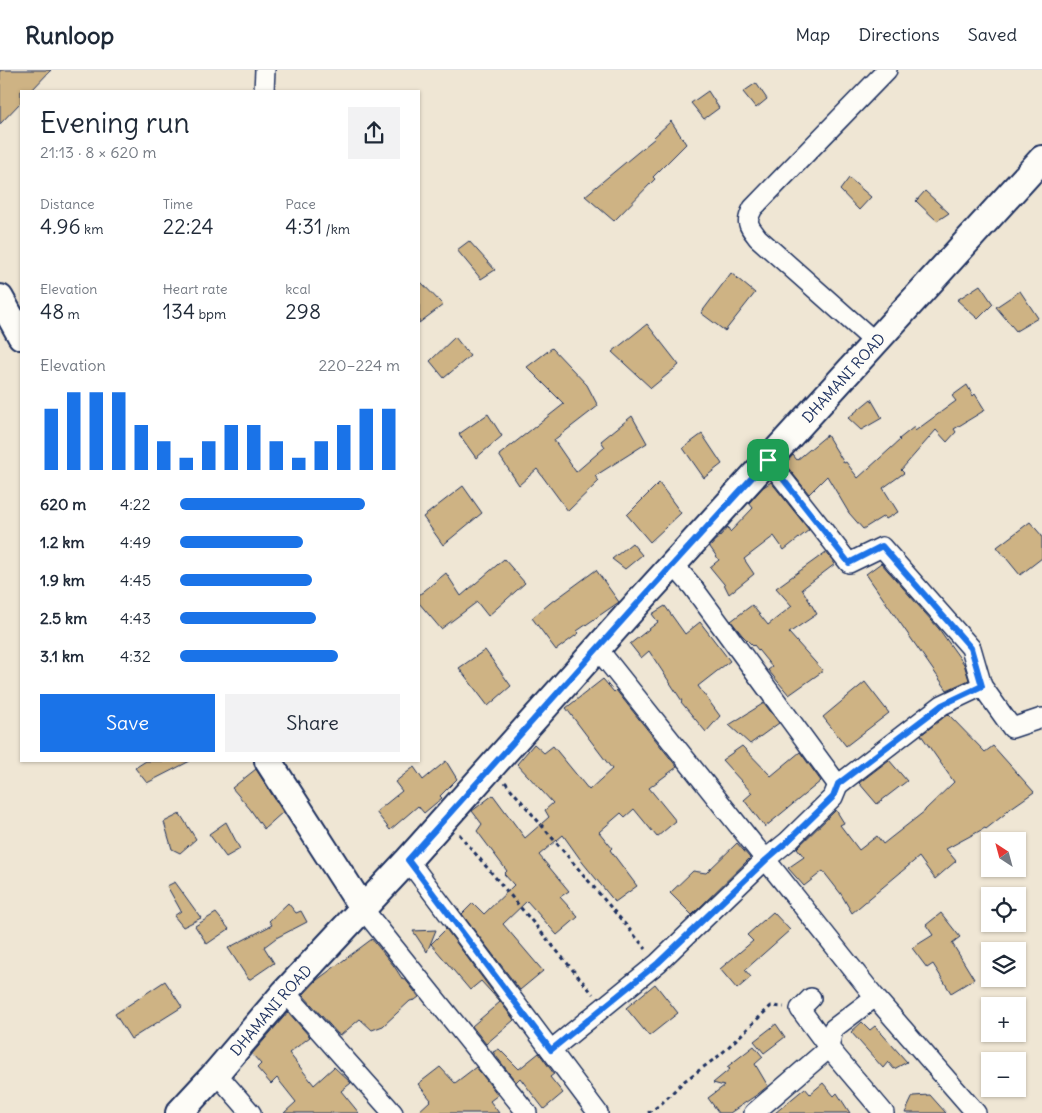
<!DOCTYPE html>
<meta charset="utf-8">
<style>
body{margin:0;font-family:Delius,sans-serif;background:#f2f2f3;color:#1f2937;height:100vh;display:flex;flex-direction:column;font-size:19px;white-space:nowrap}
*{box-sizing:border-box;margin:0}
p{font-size:16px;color:#747a83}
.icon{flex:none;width:28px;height:28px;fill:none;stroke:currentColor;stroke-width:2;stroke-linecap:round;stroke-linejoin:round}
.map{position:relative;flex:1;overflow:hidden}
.panel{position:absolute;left:20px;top:20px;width:400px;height:672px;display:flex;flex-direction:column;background:#fff;border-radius:0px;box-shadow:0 1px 4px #0004}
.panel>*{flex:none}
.needle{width:32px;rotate:324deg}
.controls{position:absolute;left:981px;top:762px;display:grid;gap:10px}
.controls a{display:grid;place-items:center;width:45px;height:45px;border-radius:0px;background:#fff;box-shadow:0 1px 4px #0004;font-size:25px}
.pin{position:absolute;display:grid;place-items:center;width:42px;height:42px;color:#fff;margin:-21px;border-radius:10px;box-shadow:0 2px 8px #0006}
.round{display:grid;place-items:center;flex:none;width:52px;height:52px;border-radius:0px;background:#f2f2f3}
.overview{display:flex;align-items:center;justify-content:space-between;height:85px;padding:0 20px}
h1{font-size:28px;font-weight:600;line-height:38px}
.metrics{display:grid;grid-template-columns:repeat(3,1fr);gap:8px;height:85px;padding:5px 20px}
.metrics div{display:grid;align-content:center}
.metrics b{font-size:21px;font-weight:600}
.metrics small{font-size:14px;font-weight:400}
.metrics p{font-size:14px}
.chart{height:140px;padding:10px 20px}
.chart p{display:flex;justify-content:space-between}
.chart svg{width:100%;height:90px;margin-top:5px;stroke:#1a73e8;stroke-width:6}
.action{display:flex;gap:10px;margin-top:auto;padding:10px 20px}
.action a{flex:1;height:58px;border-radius:0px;background:#1a73e8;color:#fff;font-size:20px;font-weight:600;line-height:58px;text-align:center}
.action a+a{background:#f2f2f3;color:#1f2937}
ul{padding:0 20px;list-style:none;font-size:16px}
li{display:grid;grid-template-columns:80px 60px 1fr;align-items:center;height:38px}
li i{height:12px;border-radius:6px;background:#1a73e8}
header{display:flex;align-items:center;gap:30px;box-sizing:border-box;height:70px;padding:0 25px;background:#fff;border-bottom:1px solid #e0e1e3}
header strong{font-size:24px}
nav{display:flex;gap:28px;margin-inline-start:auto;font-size:18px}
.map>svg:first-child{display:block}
.building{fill:#ceb384;stroke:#1b2f5e}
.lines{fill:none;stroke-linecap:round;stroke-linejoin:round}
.minor-casing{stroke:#1b2f5e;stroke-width:22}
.secondary-casing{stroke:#1b2f5e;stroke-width:30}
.path{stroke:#1b2f5e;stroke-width:3;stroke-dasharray:4 4;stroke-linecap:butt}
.minor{stroke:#fdfcf7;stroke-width:19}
.secondary{stroke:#fdfcf7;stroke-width:26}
.route-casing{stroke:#fff;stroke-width:10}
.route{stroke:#1a73e8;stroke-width:6}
.labels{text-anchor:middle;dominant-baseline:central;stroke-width:5;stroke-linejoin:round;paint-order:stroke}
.street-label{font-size:15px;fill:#1b2f5e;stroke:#fdfcf7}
</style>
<header>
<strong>Runloop</strong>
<nav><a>Map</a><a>Directions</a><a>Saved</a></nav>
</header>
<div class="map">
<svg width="1042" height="1043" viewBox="0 0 1042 1043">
<rect width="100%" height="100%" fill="#efe6d4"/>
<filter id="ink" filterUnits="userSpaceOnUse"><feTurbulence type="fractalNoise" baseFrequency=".02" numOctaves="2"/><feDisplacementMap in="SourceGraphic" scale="10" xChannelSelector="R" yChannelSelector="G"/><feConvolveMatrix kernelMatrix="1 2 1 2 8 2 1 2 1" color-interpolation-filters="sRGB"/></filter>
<g filter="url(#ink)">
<!-- building -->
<g class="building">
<polygon points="0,0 51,0 31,21 21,21 21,32 0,54"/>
<polygon points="756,13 767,29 756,38 743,22"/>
<polygon points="708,21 719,38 704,49 691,33"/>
<polygon points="671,51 686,74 653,107 655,109 614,151 585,126 655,68 654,67"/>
<polygon points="849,108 871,127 859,140 840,120"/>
<polygon points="925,121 949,143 937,151 916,131"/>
<polygon points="469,171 495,200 481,209 457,180"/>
<polygon points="731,203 755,223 725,261 701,243"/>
<polygon points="419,210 443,235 419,253"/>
<polygon points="980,215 993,234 978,249 957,230"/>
<polygon points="1020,221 1038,248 1016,261 996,237"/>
<polygon points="647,254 679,295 651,318 612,282"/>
<polygon points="455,267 470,286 444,308 430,291"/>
<polygon points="552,278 587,315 598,336 554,370 576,402 605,377 601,371 632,346 647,373 595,406 599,411 568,441 537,399 519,415 499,385 564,334 527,297"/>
<polygon points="967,315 973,326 975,324 985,340 954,359 956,362 947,372 936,360 901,400 904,403 883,418 898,442 886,449 884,446 863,459 849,443 827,406 809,424 785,394 793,385 797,390 827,365 844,393 846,392 858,408 900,370 899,369 914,357 915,361 956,331 952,326"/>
<polygon points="871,329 882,348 861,360 848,348"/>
<polygon points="488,344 502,366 476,388 459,364"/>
<polygon points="702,364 722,394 704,408 683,378"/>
<polygon points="771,412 809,460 784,480 774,466 744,489 754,504 729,524 724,514 710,497 719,490 710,477 728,457 730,462 753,438 749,433 762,418"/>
<polygon points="659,413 681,443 650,472 627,445"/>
<polygon points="463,416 482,443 443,475 423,447"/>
<polygon points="1030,452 1042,466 1042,488 1020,505 997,477"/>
<polygon points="632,473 642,485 625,499 612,489"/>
<polygon points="826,482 835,494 802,519 817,544 789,563 823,601 789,625 768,600 772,597 754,575 753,576 742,565 731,551 752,535 768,555 792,536 776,518"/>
<polygon points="504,489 525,513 488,546 477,532 441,559 419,533 419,525 446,503 461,526"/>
<polygon points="881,493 939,559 964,594 969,610 947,620 866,504"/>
<polygon points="596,500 619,532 577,561 579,563 556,580 532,548 555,529 555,530"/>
<polygon points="665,536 685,564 700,552 730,591 698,616 720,646 706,662 681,632 682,631 649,581 641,588 630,574 658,552 652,544"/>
<polygon points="485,580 511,616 488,636 459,598"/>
<polygon points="603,609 614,622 616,620 677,697 649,718 676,751 657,767 634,739 625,747 621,743 599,762 612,778 610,780 637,816 615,832 583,793 563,765 539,785 569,821 560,827 578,847 557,865 527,831 503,854 543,901 520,920 462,844 473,833 484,844 514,815 504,804 507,801 477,761 482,754 472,741 493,725 525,768 549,747 545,740 553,733 517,694 534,674 544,683 553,676 589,720 612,699 566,638"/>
<polygon points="865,612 889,643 846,676 823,647"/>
<polygon points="764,633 779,653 750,674 729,655"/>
<polygon points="948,644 985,682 993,676 1034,722 1004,743 1005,744 986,759 985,758 946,779 956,791 935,809 919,787 852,843 841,824 823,801 804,816 788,798 804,787 797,778 836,740 844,753 840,755 859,780 877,766 883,774 925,741 925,740 954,712 921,665"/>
<polygon points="742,676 771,706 800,682 821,711 765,757 744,730 752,723 722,690"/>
<polygon points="889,690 907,711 877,734 859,713"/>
<polygon points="146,691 190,691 147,713 135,698"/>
<polygon points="446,691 457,709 440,726 442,728 424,743 418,736 390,760 376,742 402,721 395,712 414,697 423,710"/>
<polygon points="256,699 283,742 264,759 250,739 232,718"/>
<polygon points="180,744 196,769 180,783 172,779 164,752"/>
<polygon points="226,752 240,779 226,787 209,764"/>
<polygon points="737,773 750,788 692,845 670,823 693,801 706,803"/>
<polygon points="175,812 201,848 183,857 174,846 181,841 167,816"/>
<polygon points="288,833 296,843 301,841 307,852 276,868 264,877 274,893 249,910 228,878 272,855 269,851"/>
<polygon points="773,842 790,860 745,900 751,907 737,919 720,899 753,871 747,865"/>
<polygon points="216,843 229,859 207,874 195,856"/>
<polygon points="941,843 960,867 952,873 974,909 951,923 933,894 927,898 912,878 933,865 926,855"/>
<polygon points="446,859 514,950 486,974 472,956 500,932 481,911 470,920 431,874"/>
<polygon points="436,860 427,882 413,861"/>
<polygon points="372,869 394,896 403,910 405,909 419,927 415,930 410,931 383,956 372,960 360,949 341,965 338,964 303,925 317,910"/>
<polygon points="165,911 182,937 131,969 115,944"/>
<polygon points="655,914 678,943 649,966 626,938"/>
<polygon points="288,942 310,967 289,983 314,1015 334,997 351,1013 341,1021 359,1043 284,1043 296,1032 277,1008 271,1014 257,998 261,994 252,984"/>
<polygon points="862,952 870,960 875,956 907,992 894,999 888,992 883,998 851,962"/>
<polygon points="776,954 785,967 764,983 754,971"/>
<polygon points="754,976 763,987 755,994 768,1016 758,1024 730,1043 719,1043 708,1028 724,1016 713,1013 730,999 727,997"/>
<polygon points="499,979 519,999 539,983 554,1004 550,1007 563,1023 544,1039 520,1008 516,1012 493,982"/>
<polygon points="440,997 455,1013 476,997 498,1025 490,1031 499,1043 417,1043 431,1030 418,1014"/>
<polygon points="823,1013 834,1026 837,1023 850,1043 775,1043 805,1018 810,1024"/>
<polygon points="930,1025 946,1043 905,1043 913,1026"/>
</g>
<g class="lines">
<!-- minor casing -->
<g class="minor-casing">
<g id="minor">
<polyline points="264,21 265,0"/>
<path d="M875 272 758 168C748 155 745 153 753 138L887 0"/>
<polyline points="768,390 849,493 882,477 971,578 982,616 1012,658 1042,648"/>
<polyline points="673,494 692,516 838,715"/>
<polyline points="597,578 875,927 833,959 829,978 754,1043"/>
<polyline points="408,790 598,1043"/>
<polyline points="363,839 527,1043"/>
<polyline points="285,922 393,1043"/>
<polyline points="875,927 976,1043"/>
<polyline points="811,928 800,939 829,978 884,1043"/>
<polyline points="551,980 658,893 766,789 787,772 833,727 838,715 942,635 982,616"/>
<polyline points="216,1003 251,1043"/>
</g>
</g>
<!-- secondary casing -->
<g class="secondary-casing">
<g id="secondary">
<polyline points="0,228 21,266"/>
<polyline points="268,691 363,839"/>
<path id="s1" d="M179 1043 216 1003 285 922 408 790 637 534 1042 89"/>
</g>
</g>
<!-- path -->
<g class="path">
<polyline points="505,712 646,879"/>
<polyline points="459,764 593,924"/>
<polyline points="648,1043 660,1035 683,1012 720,985 771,936 784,937"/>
</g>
<!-- minor -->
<use href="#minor" class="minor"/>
<!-- secondary -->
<use href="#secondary" class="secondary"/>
</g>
</g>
<g class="lines" filter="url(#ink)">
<!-- route casing -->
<g class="route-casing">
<polygon id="route" points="768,390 849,493 882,476 971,578 982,616 942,635 838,714 833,727 787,772 766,790 658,893 551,980 408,790 637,534"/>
</g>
<!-- route -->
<use href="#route" class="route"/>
</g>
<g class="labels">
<!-- street labels -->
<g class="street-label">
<text stroke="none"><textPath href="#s1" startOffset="991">DHAMANI ROAD</textPath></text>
<text stroke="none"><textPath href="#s1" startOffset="138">DHAMANI ROAD</textPath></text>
</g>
</g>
</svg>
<div class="controls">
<a><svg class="needle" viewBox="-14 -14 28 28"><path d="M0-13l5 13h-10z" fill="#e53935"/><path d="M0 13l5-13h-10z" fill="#747a83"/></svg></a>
<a><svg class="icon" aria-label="locate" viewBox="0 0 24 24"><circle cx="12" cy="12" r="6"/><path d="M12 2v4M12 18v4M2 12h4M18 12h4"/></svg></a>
<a><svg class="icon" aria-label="layers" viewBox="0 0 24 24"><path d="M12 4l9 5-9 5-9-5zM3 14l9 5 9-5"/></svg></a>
<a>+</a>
<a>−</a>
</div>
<div class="pin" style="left:768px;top:390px;background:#1e9e55"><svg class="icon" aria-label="arrive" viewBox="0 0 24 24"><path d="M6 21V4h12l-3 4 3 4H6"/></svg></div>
<section class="panel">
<div class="overview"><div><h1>Evening run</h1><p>21:13 · 8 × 620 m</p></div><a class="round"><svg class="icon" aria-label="share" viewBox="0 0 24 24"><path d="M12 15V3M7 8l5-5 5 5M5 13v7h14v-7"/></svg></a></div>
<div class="metrics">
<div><p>Distance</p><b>4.96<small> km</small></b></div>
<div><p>Time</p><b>22:24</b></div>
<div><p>Pace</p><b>4:31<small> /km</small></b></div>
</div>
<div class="metrics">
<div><p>Elevation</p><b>48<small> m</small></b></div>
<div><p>Heart rate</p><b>134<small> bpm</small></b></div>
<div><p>kcal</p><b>298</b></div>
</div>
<div class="chart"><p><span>Elevation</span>220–224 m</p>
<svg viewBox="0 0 160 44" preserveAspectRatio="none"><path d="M5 44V14M15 44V6M25 44V6M35 44V6M45 44V22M55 44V30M65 44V38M75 44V30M85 44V22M95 44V22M105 44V30M115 44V38M125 44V30M135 44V22M145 44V14M155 44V14"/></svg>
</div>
<ul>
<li><b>620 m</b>4:22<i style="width:84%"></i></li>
<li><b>1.2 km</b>4:49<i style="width:56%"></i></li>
<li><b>1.9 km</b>4:45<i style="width:60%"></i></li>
<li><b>2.5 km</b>4:43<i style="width:62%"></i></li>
<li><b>3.1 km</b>4:32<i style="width:72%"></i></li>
</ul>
<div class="action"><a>Save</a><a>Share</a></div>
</section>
</div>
